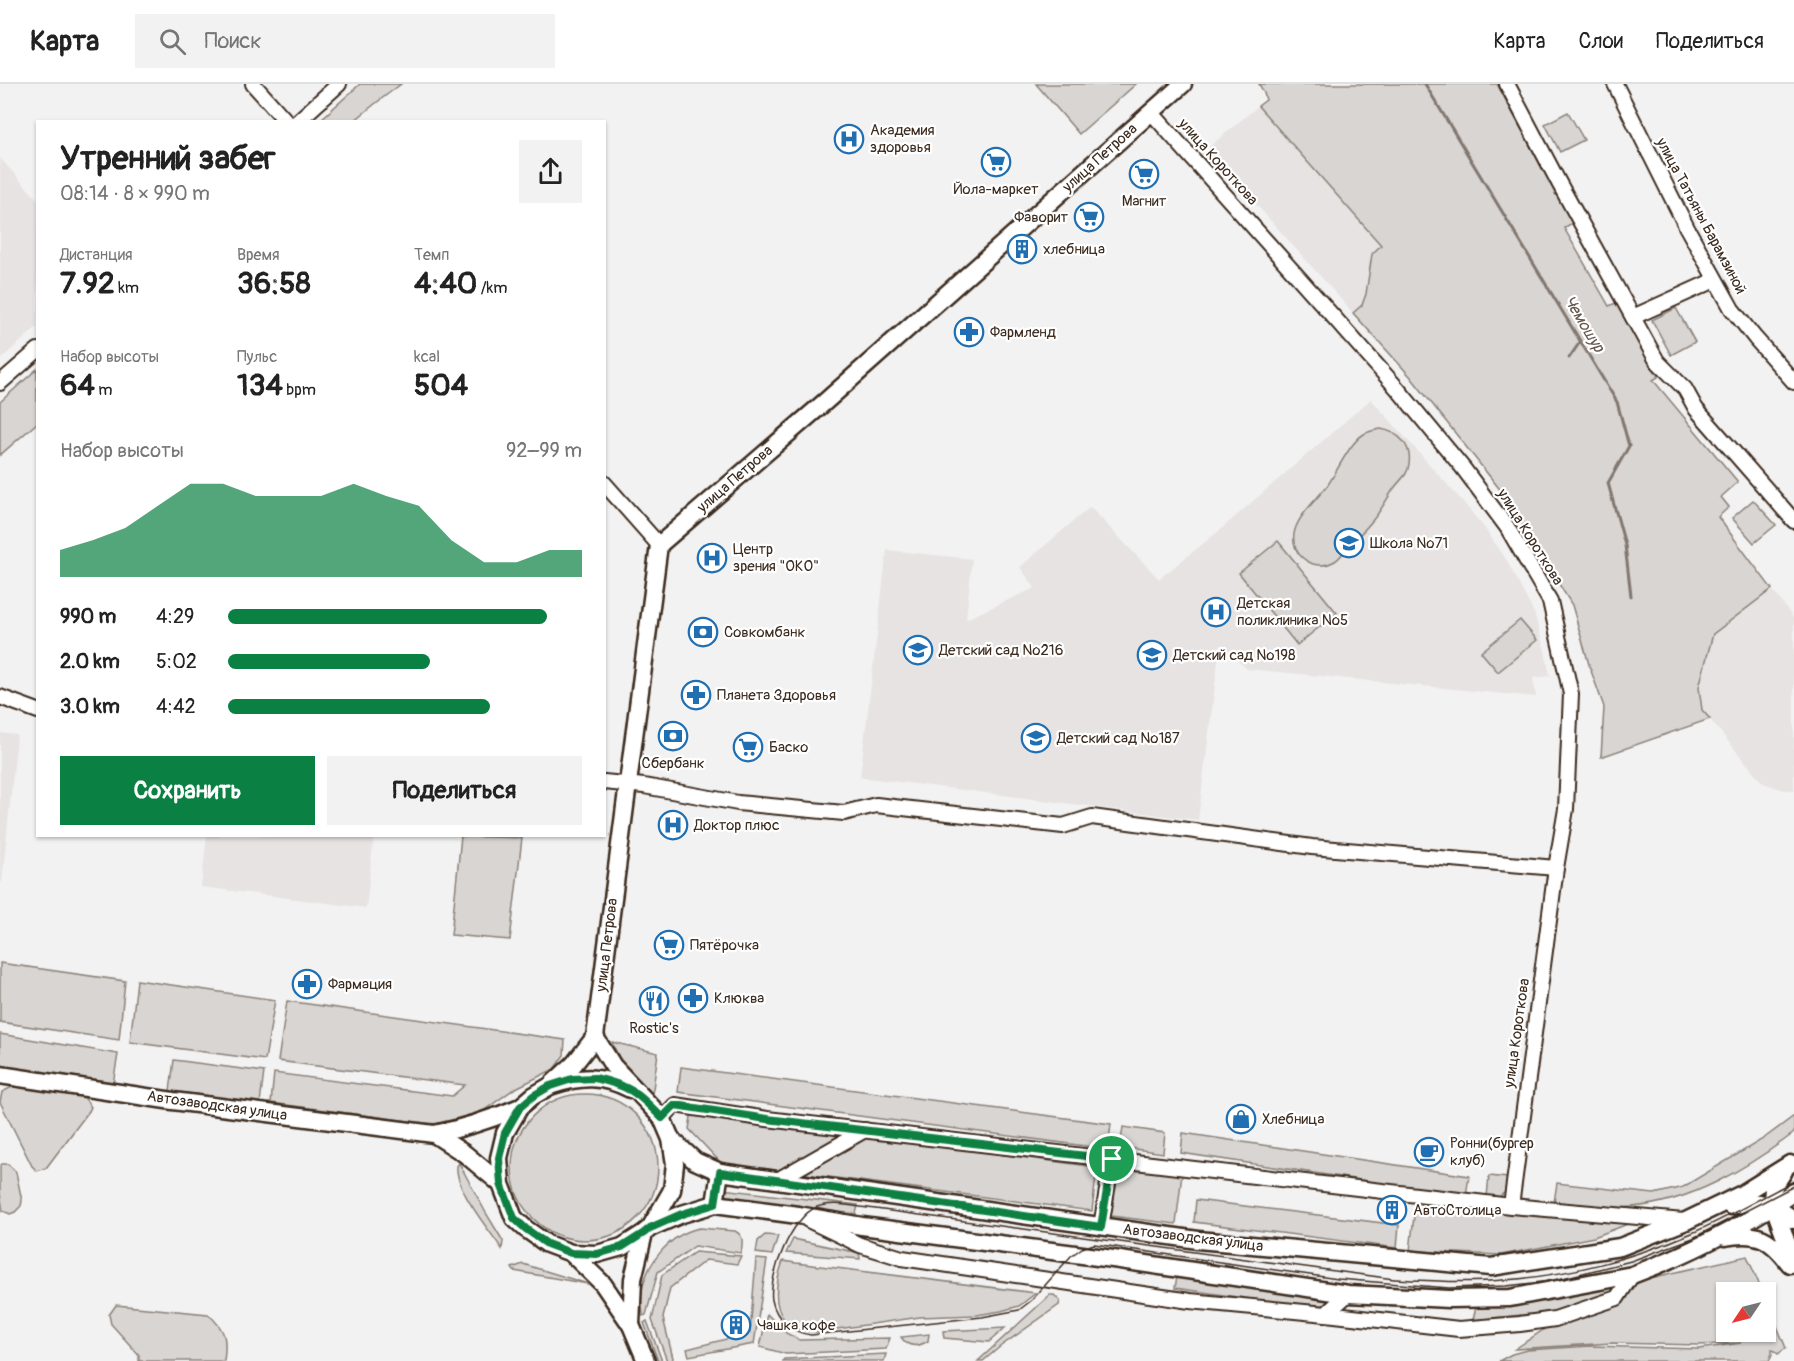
<!DOCTYPE html>
<html lang="ru">
<meta charset="utf-8">
<style>
body{margin:0;font-family:Pangolin,sans-serif;background:#f2f2f2;color:#222;height:100vh;display:flex;flex-direction:column;font-size:22px;white-space:nowrap}
*{box-sizing:border-box;margin:0}
p{font-size:20px;color:#767676}
.icon{flex:none;width:33px;height:33px;fill:none;stroke:currentColor;stroke-width:2;stroke-linecap:round;stroke-linejoin:round}
.map{position:relative;flex:1;overflow:hidden}
.side{position:absolute;left:36px;top:36px;width:570px;height:717px;display:flex;flex-direction:column;background:#fff;border-radius:0px;box-shadow:0 2px 4px #0004}
.side>*{flex:none}
.needle{width:39px;rotate:235deg}
.tools{position:absolute;left:1716px;top:1198px;display:grid;gap:12px}
.tools a{display:grid;place-items:center;width:60px;height:60px;border-radius:0px;background:#fff;box-shadow:0 2px 4px #0004;font-size:30px}
.pin{position:absolute;display:grid;place-items:center;width:51px;height:51px;color:#fff;margin:-26px;border:3px solid #fff;border-radius:50%;box-shadow:0 2px 6px #0007}
.round{display:grid;place-items:center;flex:none;width:63px;height:63px;border-radius:0px;background:#f2f2f2}
.head{display:flex;align-items:center;justify-content:space-between;height:102px;padding:0 24px}
h1{font-size:33px;font-weight:700;line-height:45px}
.figures{display:grid;grid-template-columns:repeat(3,1fr);gap:9px;height:102px;padding:6px 24px}
.figures div{display:grid;align-content:center}
.figures b{font-size:30px;font-weight:700}
.figures small{font-size:16px;font-weight:400}
.figures p{font-size:16px}
.chart{height:168px;padding:12px 24px}
.chart p{display:flex;justify-content:space-between}
.chart svg{width:100%;height:108px;margin-top:6px;fill:#0b8043;opacity:.7}
.action{display:flex;gap:12px;margin-top:auto;padding:12px 24px}
.action a{flex:1;height:69px;border-radius:0px;background:#0b8043;color:#fff;font-size:24px;font-weight:700;line-height:69px;text-align:center}
.action a+a{background:#f2f2f2;color:#222}
ul{padding:0 24px;list-style:none;font-size:20px}
li{display:grid;grid-template-columns:96px 72px 1fr;align-items:center;height:45px}
li i{height:15px;border-radius:8px;background:#0b8043}
header{display:flex;align-items:center;gap:36px;box-sizing:border-box;height:84px;padding:0 30px;background:#fff;border-bottom:2px solid #e0e0e0}
header strong{font-size:28px}
nav{display:flex;gap:33px;margin-inline-start:auto;font-size:21px}
.search{width:420px;height:54px;background:#f2f2f2;display:flex;align-items:center;gap:15px;box-sizing:border-box;padding:0 21px;border-radius:0px;color:#767676;font-size:22px}
.map>svg:first-child{display:block}
.built{fill:#e6e3e2}
.green{fill:#d8d5d2;stroke:#8a8078;stroke-width:1.5}
.lines{fill:none;stroke-linecap:round;stroke-linejoin:round}
.stream{stroke:#827770;stroke-width:3}
.minor-casing{stroke:#3b2a1e;stroke-width:18}
.major-casing{stroke:#3b2a1e;stroke-width:21}
.minor{stroke:#fff;stroke-width:14}
.major{stroke:#fff;stroke-width:16}
.tram{stroke:#3b2a1e;stroke-width:1.5}
.route-casing{stroke:#fff;stroke-width:12}
.route{stroke:#0b8043;stroke-width:8}
.labels{text-anchor:middle;dominant-baseline:central;stroke-width:4.5;stroke-linejoin:round;paint-order:stroke}
.poi-label{font-size:15px;fill:#3b2a1e;stroke:#fff;text-anchor:start}
.street-label{font-size:15px;fill:#3b2a1e;stroke:#fff}
.water-label{font-size:16px;font-style:italic;fill:#65574e;stroke:#fff}
</style>
<header>
<strong>Карта</strong>
<div class="search"><svg class="icon" aria-label="search" viewBox="0 0 24 24"><circle cx="10" cy="10" r="6"/><path d="M15 15l6 6"/></svg>Поиск</div>
<nav><a>Карта</a><a>Слои</a><a>Поделиться</a></nav>
</header>
<div class="map">
<svg width="1794" height="1277" viewBox="0 0 1794 1277">
<rect width="100%" height="100%" fill="#f3f2f2"/>
<filter id="ink" filterUnits="userSpaceOnUse"><feTurbulence type="fractalNoise" baseFrequency=".0167" numOctaves="2"/><feDisplacementMap in="SourceGraphic" scale="12" xChannelSelector="R" yChannelSelector="G"/><feConvolveMatrix kernelMatrix="1 2 1 2 8 2 1 2 1" color-interpolation-filters="sRGB"/></filter>
<g filter="url(#ink)">
<!-- built -->
<g class="built">
<polygon points="1258,22 1381,162 1362,221 1353,229 1207,65"/>
<polygon points="0,74 38,116 37,243 0,276"/>
<polygon points="1371,315 1463,418 1483,442 1506,475 1534,529 1545,567 1550,592 1533,594 1536,613 1247,585 1220,561 1198,736 860,693 887,466 972,475 966,535 1035,504 1020,483 1090,423 1159,495 1214,451"/>
<polygon points="710,463 715,464 716,468 727,480 721,488 706,486 700,480"/>
<polygon points="1772,505 1794,535 1794,706 1784,706 1763,699 1702,626 1699,603 1713,550"/>
<polygon points="0,649 17,651 2,798 0,798"/>
<polygon points="207,752 374,752 366,824 201,803"/>
</g>
<!-- green -->
<g class="green">
<polygon points="360,0 401,0 376,19 354,37 319,37"/>
<polygon points="1036,0 1136,0 1079,50"/>
<polygon points="1259,0 1497,0 1572,139 1564,144 1609,222 1616,219 1658,293 1653,296 1738,398 1721,413 1729,423 1718,433 1772,505 1713,550 1699,603 1702,626 1710,635 1601,673 1604,623 1590,584 1572,521 1502,408 1410,292 1353,229 1362,221 1366,210 1372,170 1381,161 1258,22 1266,16 1264,9"/>
<polygon points="1568,28 1584,56 1560,68 1545,40"/>
<polygon points="1676,224 1695,258 1671,271 1652,236"/>
<polygon points="37,285 37,339 0,371 0,318"/>
<path d="M1381 345C1398 348 1412 361 1409 380 1408 391 1401 395 1395 403 1387 414 1381 427 1372 437 1364 447 1355 455 1347 464 1343 469 1340 474 1335 477 1328 481 1320 482 1313 480 1305 477 1299 472 1296 465 1285 442 1314 419 1327 402 1337 388 1349 359 1364 350 1369 347 1375 346 1381 345Z"/>
<polygon points="1753,416 1776,441 1754,459 1732,434"/>
<polygon points="1278,457 1337,529 1297,561 1239,489"/>
<polygon points="1520,536 1537,556 1498,588 1481,568"/>
<polygon points="461,752 522,754 510,856 451,851"/>
<polygon points="0,879 125,897 119,956 0,938"/>
<polygon points="137,896 275,916 265,976 130,958"/>
<polygon points="287,917 565,956 564,971 554,985 514,1005 476,1032 462,1037 439,1040 424,1039 271,1019 274,989 452,1012 465,1001 278,977"/>
<polygon points="0,950 118,970 113,1000 0,982"/>
<path d="M612 958 658 969 652 1012C633 997 621 981 612 958Z"/>
<polygon points="174,976 264,988 260,1019 170,1007"/>
<polygon points="681,983 1111,1040 1108,1065 678,1008"/>
<polygon points="14,1002 84,1013 91,1023 89,1027 46,1084 37,1087 32,1082 0,1018 2,1008"/>
<circle cx="585" cy="1083" r="73"/>
<polygon points="692,1027 830,1048 1097,1083 1092,1127 721,1079 689,1045"/>
<path d="M1794 1032V1049C1747 1084 1692 1118 1632 1123 1606 1125 1580 1121 1554 1118L1557 1099 1654 1110 1683 1103 1763 1055Z"/>
<polygon points="1123,1043 1165,1049 1163,1069 1120,1063"/>
<polygon points="1183,1049 1469,1092 1466,1112 1181,1069"/>
<path d="M459 1079 486 1129 503 1157 502 1165C488 1144 455 1106 457 1082Z"/>
<polygon points="2,1080 8,1080 16,1088 22,1117 21,1122 15,1128 10,1130 3,1127 0,1110 0,1082"/>
<polygon points="1117,1082 1182,1090 1176,1140 1111,1132"/>
<path d="M1489 1092 1508 1094 1506 1107C1500 1113 1495 1117 1487 1113Z"/>
<polygon points="722,1105 858,1121 856,1130 723,1115"/>
<polygon points="1196,1116 1399,1141 1397,1164 1194,1138"/>
<polygon points="1415,1123 1633,1138 1594,1153 1501,1171 1410,1167"/>
<path d="M700 1144 735 1147C745 1152 742 1160 741 1169L695 1162 658 1188 646 1231 643 1232C643 1226 641 1220 641 1213 644 1182 668 1150 700 1144Z"/>
<polygon points="765,1151 778,1152 772,1171 756,1169 758,1157"/>
<polygon points="793,1155 859,1169 860,1175 786,1169"/>
<polygon points="695,1168 741,1172 737,1180 706,1176 670,1204 663,1234 673,1274 672,1277 667,1277 652,1236 662,1191"/>
<polygon points="1747,1172 1763,1209 1726,1209 1726,1248 1766,1248 1766,1216 1786,1264 1778,1270 1772,1265 1772,1270 1769,1277 1499,1277 1512,1270 1527,1266 1590,1262 1699,1265 1741,1259 1699,1261 1612,1259 1515,1265 1552,1240 1633,1198"/>
<polygon points="756,1175 767,1176 754,1260 689,1272 687,1265 750,1249"/>
<path d="M783 1177 796 1179 1036 1209 1019 1222 1001 1227 977 1231 920 1233 817 1248C772 1247 771 1211 783 1177Z"/>
<polygon points="523,1180 588,1200 514,1187 512,1184"/>
<polygon points="1177,1192 1330,1214 1321,1225 1175,1204"/>
<path d="M1620 1200 1613 1210 1559 1227 1473 1236 1476 1223C1526 1219 1571 1210 1620 1200Z"/>
<polygon points="1050,1211 1054,1211 1060,1217 1059,1221 1001,1262 983,1277 978,1277"/>
<path d="M116 1221 208 1230C226 1246 227 1255 224 1277H139V1271L111 1240 109 1231Z"/>
<polygon points="767,1230 786,1249 799,1256 890,1254 886,1265 786,1270 760,1263"/>
<polygon points="647,1237 662,1277 658,1277 644,1239"/>
<polygon points="1005,1244 989,1258 944,1254 943,1247"/>
<path d="M929 1250 928 1257C918 1263 908 1264 901 1253Z"/>
<polygon points="886,1270 884,1277 783,1277 784,1275"/>
</g>
<g class="lines">
<!-- stream -->
<g class="stream">
<polyline points="1425,0 1617,318 1629,362 1608,399 1625,461 1631,512"/>
<polyline points="1569,274 1580,258"/>
</g>
<!-- minor casing -->
<g class="minor-casing">
<g id="minor">
<polyline points="253,0 287,38"/>
<polyline points="1507,0 1559,99 1657,277 1685,305 1696,325 1794,437"/>
<polyline points="1615,0 1687,144 1732,225 1755,254 1794,298"/>
<polyline points="1151,28 1396,303 1463,384 1507,443 1550,517 1571,610 1566,725 1556,784 1511,1122"/>
<polyline points="297,38 339,0"/>
<polyline points="1633,233 1715,196"/>
<polyline points="0,299 38,266"/>
<polyline points="604,399 659,461"/>
<polyline points="0,613 38,627"/>
<polyline points="604,698 644,702 738,719 844,729 876,721 1063,742 1092,733 1312,763 1556,784"/>
<polyline points="662,1034 675,1021 767,1035 1511,1122 1684,1137"/>
<polyline points="779,1095 865,1046"/>
<polyline points="808,1136 860,1161 902,1174 1190,1217 1326,1230 1348,1210"/>
<polyline points="1101,1143 1112,1075"/>
<polyline points="1326,1230 1459,1245 1520,1240 1555,1235 1617,1214 1632,1191"/>
</g>
</g>
<!-- major casing -->
<g class="major-casing">
<g id="major">
<polyline points="595,953 659,461 826,317 1183,0"/>
<polygon points="595,953 613,982 662,1034 671,1055 675,1080 672,1106 650,1144 644,1149 622,1163 597,1170 571,1169 547,1160 526,1145 514,1134 501,1100 499,1074 505,1049 520,1023 533,1012 550,1002 574,980"/>
<path d="M0 991 173 1017 434 1050C465 1044 492 1035 520 1023"/>
<path d="M553 1001C581 992 603 991 630 1005"/>
<polyline points="434,1050 465,1070 501,1100"/>
<polyline points="671,1055 695,1077 720,1088 1198,1156 1491,1183 1620,1163 1686,1137 1742,1110 1790,1080"/>
<polyline points="1784,1087 1773,1104 1772,1117 1794,1178"/>
<polyline points="715,1120 720,1088"/>
<path d="M1731 1122C1758 1115 1772 1119 1794 1136"/>
<path d="M650 1144 682 1130 715 1120 798 1131 862 1142 1113 1175 1348 1210 1449 1215 1510 1214 1632 1191C1689 1170 1743 1142 1794 1108"/>
<polyline points="644,1149 633,1195 631,1241 646,1277"/>
<path d="M1725 1153C1758 1147 1770 1154 1790 1180"/>
<polyline points="571,1169 603,1200 631,1241"/>
</g>
</g>
<!-- minor -->
<use href="#minor" class="minor"/>
<!-- major -->
<use href="#major" class="major"/>
<!-- tram -->
<path class="tram" d="M1794 1097C1760 1114 1727 1134 1692 1149 1634 1174 1567 1192 1503 1196 1467 1199 1431 1197 1394 1195L868 1124C852 1122 831 1117 817 1123 792 1132 768 1192 772 1216 776 1236 793 1249 811 1251L982 1233 1019 1226 1032 1216 1071 1172 1082 1164 1094 1160 1338 1195 1449 1204 1506 1202 1551 1197 1631 1177 1693 1154 1794 1102"/>
</g>
</g>
<g class="lines" filter="url(#ink)">
<!-- route casing -->
<g class="route-casing">
<path id="route" d="M595 994C630 1002 637 1008 662 1034L675 1021 767 1035 1112 1075 1101 1143 720 1088 715 1120 682 1130 650 1144 644 1149 622 1163 597 1170 571 1169 547 1160 526 1145 514 1134 501 1100 499 1074 505 1049 520 1023 533 1012 550 1002 572 995Z"/>
</g>
<!-- route -->
<use href="#route" class="route"/>
</g>
<!-- icons -->
<defs>
<g id="hospital-ring" transform="scale(1.5)"><circle r="9.5" fill="#fff" stroke="#1f6fb2" stroke-width="1.5"/><path d="M-5-5h3v3.5h4V-5h3V5h-3V1.5h-4V5h-3Z" fill="#1f6fb2"/></g>
<g id="supermarket-ring" transform="scale(1.5)"><circle r="9.5" fill="#fff" stroke="#1f6fb2" stroke-width="1.5"/><path d="M-6-5.5h2.5l.6 2H6L4.5 2H-2.5L-4.4-4H-6ZM-1.5 3.2a1.3 1.3 0 1 0 .1 0ZM3 3.2a1.3 1.3 0 1 0 .1 0Z" fill="#1f6fb2"/></g>
<g id="building-ring" transform="scale(1.5)"><circle r="9.5" fill="#fff" stroke="#1f6fb2" stroke-width="1.5"/><path d="M-4-6H4V6H1V3H-1V6H-4ZM-2.5-4.3h1.7v1.8h-1.7ZM.8-4.3h1.7v1.8H.8ZM-2.5-1h1.7V.8h-1.7ZM.8-1h1.7V.8H.8Z" fill="#1f6fb2"/></g>
<g id="pharmacy-ring" transform="scale(1.5)"><circle r="9.5" fill="#fff" stroke="#1f6fb2" stroke-width="1.5"/><path d="M-2-6h4v4h4v4h-4v4h-4v-4h-4v-4h4Z" fill="#1f6fb2"/></g>
<g id="school-ring" transform="scale(1.5)"><circle r="9.5" fill="#fff" stroke="#1f6fb2" stroke-width="1.5"/><path d="M0-5L7-2L0 1L-7-2ZM-4 1L0 2.5L4 1V4Q0 6-4 4Z" fill="#1f6fb2"/></g>
<g id="bank-ring" transform="scale(1.5)"><circle r="9.5" fill="#fff" stroke="#1f6fb2" stroke-width="1.5"/><path d="M-6-4H6V4H-6ZM0-2.3a2.3 2.3 0 1 0 0 4.6a2.3 2.3 0 1 0 0-4.6Z" fill="#1f6fb2"/></g>
<g id="restaurant-ring" transform="scale(1.5)"><circle r="9.5" fill="#fff" stroke="#1f6fb2" stroke-width="1.5"/><path d="M-5-6h1v4h1v-4h1v4h1v-4h1v5L-1.5 .5V6h-2V.5L-5-1ZM5-6V6H3V1.5H1.5Q1.5-4 5-6Z" fill="#1f6fb2"/></g>
<g id="shop-ring" transform="scale(1.5)"><circle r="9.5" fill="#fff" stroke="#1f6fb2" stroke-width="1.5"/><path d="M-5-2.5h2.3a2.7 3.5 0 0 1 5.4 0H5L5.5 6h-11ZM-1.5-2.5h3a1.5 2.3 0 0 0-3 0Z" fill="#1f6fb2"/></g>
<g id="cafe-ring" transform="scale(1.5)"><circle r="9.5" fill="#fff" stroke="#1f6fb2" stroke-width="1.5"/><path d="M-5.5-4.5H6V0H3Q3 3.5 0 3.5H-2.5Q-5.5 3.5-5.5 0ZM3-3.2v2h1.7v-2ZM-6 4.5H4V6H-6Z" fill="#1f6fb2"/></g>
</defs>
<g fill-rule="evenodd">
<use href="#hospital-ring" x="849" y="55"/>
<use href="#supermarket-ring" x="996" y="78"/>
<use href="#supermarket-ring" x="1144" y="90"/>
<use href="#supermarket-ring" x="1089" y="133"/>
<use href="#building-ring" x="1022" y="165"/>
<use href="#pharmacy-ring" x="969" y="248"/>
<use href="#school-ring" x="1349" y="459"/>
<use href="#hospital-ring" x="712" y="474"/>
<use href="#hospital-ring" x="1216" y="528"/>
<use href="#bank-ring" x="703" y="548"/>
<use href="#school-ring" x="918" y="566"/>
<use href="#school-ring" x="1152" y="571"/>
<use href="#pharmacy-ring" x="696" y="611"/>
<use href="#bank-ring" x="673" y="652"/>
<use href="#school-ring" x="1036" y="654"/>
<use href="#supermarket-ring" x="748" y="663"/>
<use href="#hospital-ring" x="673" y="741"/>
<use href="#supermarket-ring" x="669" y="861"/>
<use href="#pharmacy-ring" x="307" y="900"/>
<use href="#pharmacy-ring" x="693" y="914"/>
<use href="#restaurant-ring" x="654" y="917"/>
<use href="#shop-ring" x="1241" y="1035"/>
<use href="#cafe-ring" x="1429" y="1068"/>
<use href="#building-ring" x="1392" y="1126"/>
<use href="#building-ring" x="736" y="1241"/>
</g>
<g class="labels">
<!-- poi labels -->
<g class="poi-label">
<text x="870" y="46">Академия<tspan x="870" dy="17">здоровья</tspan></text>
<text x="996" y="105" text-anchor="middle">Йола-маркет</text>
<text x="1144" y="117" text-anchor="middle">Магнит</text>
<text x="1068" y="133" text-anchor="end">Фаворит</text>
<text x="1043" y="165">хлебница</text>
<text x="990" y="248">Фармленд</text>
<text x="1370" y="459">Школа №71</text>
<text x="733" y="465">Центр<tspan x="733" dy="17">зрения "ОКО"</tspan></text>
<text x="1237" y="519">Детская<tspan x="1237" dy="17">поликлиника №5</tspan></text>
<text x="724" y="548">Совкомбанк</text>
<text x="939" y="566">Детский сад №216</text>
<text x="1173" y="571">Детский сад №198</text>
<text x="717" y="611">Планета Здоровья</text>
<text x="1057" y="654">Детский сад №187</text>
<text x="769" y="663">Баско</text>
<text x="673" y="679" text-anchor="middle">Сбербанк</text>
<text x="694" y="741">Доктор плюс</text>
<text x="690" y="861">Пятёрочка</text>
<text x="328" y="900">Фармация</text>
<text x="714" y="914">Клюква</text>
<text x="654" y="944" text-anchor="middle">Rostic's</text>
<text x="1262" y="1035">Хлебница</text>
<text x="1450" y="1059">Ронни(бургер<tspan x="1450" dy="17">клуб)</tspan></text>
<text x="1413" y="1126">АвтоСтолица</text>
<text x="757" y="1241">Чашка кофе</text>
</g>
<!-- street labels -->
<g class="street-label">
<text transform="translate(1100 74) rotate(-42)">улица Петрова</text>
<text transform="translate(1218 78) rotate(48)">улица Короткова</text>
<text transform="translate(1701 132) rotate(62)">улица Татьяны Барамзиной</text>
<text transform="translate(735 395) rotate(-41)">улица Петрова</text>
<text transform="translate(1530 453) rotate(58)">улица Короткова</text>
<text transform="translate(607 861) rotate(-83)">улица Петрова</text>
<text transform="translate(1517 949) rotate(-82)">улица Короткова</text>
<text transform="translate(217 1022) rotate(8)">Автозаводская улица</text>
<text transform="translate(1193 1154) rotate(7)">Автозаводская улица</text>
</g>
<!-- water labels -->
<g class="water-label">
<text transform="translate(1584 240) rotate(59)">Чемошур</text>
</g>
</g>
</svg>
<div class="tools">
<a><svg class="needle" viewBox="-14 -14 28 28"><path d="M0-13l5 13h-10z" fill="#e53935"/><path d="M0 13l5-13h-10z" fill="#767676"/></svg></a>
</div>
<div class="pin" style="left:1112px;top:1075px;background:#1e9e55"><svg class="icon" aria-label="arrive" viewBox="0 0 24 24"><path d="M6 21V4h12l-3 4 3 4H6"/></svg></div>
<section class="side">
<div class="head"><div><h1>Утренний забег</h1><p>08:14 · 8 × 990 m</p></div><a class="round"><svg class="icon" aria-label="share" viewBox="0 0 24 24"><path d="M12 15V3M7 8l5-5 5 5M5 13v7h14v-7"/></svg></a></div>
<div class="figures">
<div><p>Дистанция</p><b>7.92<small> km</small></b></div>
<div><p>Время</p><b>36:58</b></div>
<div><p>Темп</p><b>4:40<small> /km</small></b></div>
</div>
<div class="figures">
<div><p>Набор высоты</p><b>64<small> m</small></b></div>
<div><p>Пульс</p><b>134<small> bpm</small></b></div>
<div><p>kcal</p><b>504</b></div>
</div>
<div class="chart"><p><span>Набор высоты</span>92–99 m</p>
<svg viewBox="0 0 160 44" preserveAspectRatio="none"><path d="M0 44V33L10 29L20 24L30 15L40 6L50 6L60 11L70 11L80 11L90 6L100 11L110 15L120 29L130 38L140 38L150 33L160 33V44z"/></svg>
</div>
<ul>
<li><b>990 m</b>4:29<i style="width:90%"></i></li>
<li><b>2.0 km</b>5:02<i style="width:57%"></i></li>
<li><b>3.0 km</b>4:42<i style="width:74%"></i></li>
</ul>
<div class="action"><a>Сохранить</a><a>Поделиться</a></div>
</section>
</div>
